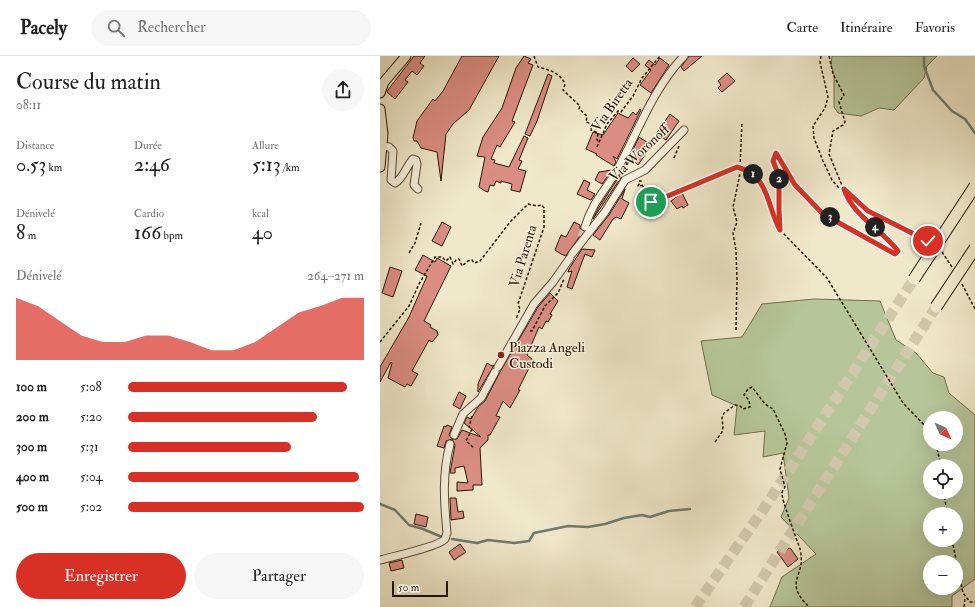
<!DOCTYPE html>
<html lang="fr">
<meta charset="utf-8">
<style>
body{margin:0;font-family:"IM FELL Double Pica",serif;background:#f6f6f6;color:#202124;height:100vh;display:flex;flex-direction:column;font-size:15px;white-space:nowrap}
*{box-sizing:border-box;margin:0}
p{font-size:13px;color:#757577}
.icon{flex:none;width:22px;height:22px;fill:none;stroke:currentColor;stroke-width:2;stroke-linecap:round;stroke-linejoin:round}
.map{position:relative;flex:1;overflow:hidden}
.side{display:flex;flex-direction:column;background:#fff;width:380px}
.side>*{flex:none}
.needle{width:26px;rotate:135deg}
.fabs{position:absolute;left:543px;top:355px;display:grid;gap:8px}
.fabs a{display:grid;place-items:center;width:40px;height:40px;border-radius:50%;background:#fff;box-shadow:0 4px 16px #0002;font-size:20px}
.scale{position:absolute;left:12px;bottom:10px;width:56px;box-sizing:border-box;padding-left:4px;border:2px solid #291601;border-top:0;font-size:11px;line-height:14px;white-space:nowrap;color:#291601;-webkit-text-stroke:3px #f5f0dd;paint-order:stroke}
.pin{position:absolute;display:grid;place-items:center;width:34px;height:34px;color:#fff;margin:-17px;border:2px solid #fff;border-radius:50%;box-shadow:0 1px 4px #0007}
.km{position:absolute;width:20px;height:20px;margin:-10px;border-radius:50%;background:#222;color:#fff;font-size:11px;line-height:20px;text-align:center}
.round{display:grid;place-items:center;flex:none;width:42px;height:42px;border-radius:21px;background:#f6f6f6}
.headline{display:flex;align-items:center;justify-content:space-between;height:68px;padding:0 16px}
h1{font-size:22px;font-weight:600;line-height:30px}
.stats{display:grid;grid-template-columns:repeat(3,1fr);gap:6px;height:68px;padding:4px 16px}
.stats div{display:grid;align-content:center}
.stats b{font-size:20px;font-weight:600}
.stats small{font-size:11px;font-weight:400}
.stats p{font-size:11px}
.chart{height:112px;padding:8px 16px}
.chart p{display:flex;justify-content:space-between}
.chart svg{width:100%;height:72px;margin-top:4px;fill:#d93025;opacity:.7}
.cta{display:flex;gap:8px;margin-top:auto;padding:8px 16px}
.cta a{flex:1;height:46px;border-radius:24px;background:#d93025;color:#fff;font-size:16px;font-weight:600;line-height:46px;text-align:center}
.cta a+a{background:#f6f6f6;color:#202124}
ul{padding:0 16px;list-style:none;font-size:13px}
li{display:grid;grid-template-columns:64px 48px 1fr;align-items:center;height:30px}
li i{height:10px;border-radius:5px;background:#d93025}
header{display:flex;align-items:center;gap:24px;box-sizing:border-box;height:56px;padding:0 20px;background:#fff;border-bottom:1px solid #e0e0e0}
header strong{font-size:19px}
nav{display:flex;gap:22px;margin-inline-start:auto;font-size:14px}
.search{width:280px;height:36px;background:#f6f6f6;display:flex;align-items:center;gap:10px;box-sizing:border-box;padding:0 14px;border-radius:22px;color:#757577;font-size:15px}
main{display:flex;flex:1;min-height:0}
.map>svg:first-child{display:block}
.green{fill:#b6c69a;stroke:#706e4e;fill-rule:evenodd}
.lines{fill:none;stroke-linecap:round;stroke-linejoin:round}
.stream{stroke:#6d7c6e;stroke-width:2.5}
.building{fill:#db8d84;stroke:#291601}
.minor-tunnel{stroke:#d2c8ad;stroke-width:7;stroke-dasharray:7 3.5;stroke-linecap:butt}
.highway-tunnel{stroke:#d2c8ad;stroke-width:11;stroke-dasharray:11 5.5;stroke-linecap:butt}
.minor-casing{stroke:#5b4a34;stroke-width:9}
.major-casing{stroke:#291601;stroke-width:11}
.path{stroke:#291601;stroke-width:1.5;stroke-dasharray:3 2;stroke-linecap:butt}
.minor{stroke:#f5f0dd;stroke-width:7}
.major{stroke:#f0e8cb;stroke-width:9}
.highway-bridge-casing{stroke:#291601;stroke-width:13;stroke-linecap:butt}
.highway-bridge{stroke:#f0e8cb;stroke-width:11}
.route-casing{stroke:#fff;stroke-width:8}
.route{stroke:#d93025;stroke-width:5}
.poi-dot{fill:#8f2418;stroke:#f5f0dd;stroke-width:1.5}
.labels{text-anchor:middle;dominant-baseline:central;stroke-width:3;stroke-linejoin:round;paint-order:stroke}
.street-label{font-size:14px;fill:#291601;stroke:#f5f0dd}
.poi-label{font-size:14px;fill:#291601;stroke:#f5f0dd;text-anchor:start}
</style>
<header>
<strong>Pacely</strong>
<div class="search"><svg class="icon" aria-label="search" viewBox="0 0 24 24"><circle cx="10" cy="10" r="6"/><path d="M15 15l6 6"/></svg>Rechercher</div>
<nav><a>Carte</a><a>Itinéraire</a><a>Favoris</a></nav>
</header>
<main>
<section class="side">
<div class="headline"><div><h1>Course du matin</h1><p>08:11</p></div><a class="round"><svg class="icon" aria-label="share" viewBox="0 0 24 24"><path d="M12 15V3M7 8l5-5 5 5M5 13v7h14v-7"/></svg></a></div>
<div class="stats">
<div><p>Distance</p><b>0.53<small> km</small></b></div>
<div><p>Durée</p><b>2:46</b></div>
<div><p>Allure</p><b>5:13<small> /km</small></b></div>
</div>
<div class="stats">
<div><p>Dénivelé</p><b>8<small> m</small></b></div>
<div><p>Cardio</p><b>166<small> bpm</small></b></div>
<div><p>kcal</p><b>40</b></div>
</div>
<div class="chart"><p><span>Dénivelé</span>264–271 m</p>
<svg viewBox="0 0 160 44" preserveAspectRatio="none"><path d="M0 44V6L10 11L20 20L30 29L40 33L50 33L60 29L70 29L80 33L90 38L100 38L110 33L120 24L130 15L140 11L150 6L160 6V44z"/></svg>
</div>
<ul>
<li><b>100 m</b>5:08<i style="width:93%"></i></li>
<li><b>200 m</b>5:20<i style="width:80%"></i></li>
<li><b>300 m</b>5:31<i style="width:69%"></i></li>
<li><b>400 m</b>5:04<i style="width:98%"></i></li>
<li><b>500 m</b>5:02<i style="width:100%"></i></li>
</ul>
<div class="cta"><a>Enregistrer</a><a>Partager</a></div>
</section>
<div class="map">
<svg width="595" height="551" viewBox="0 0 595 551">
<rect width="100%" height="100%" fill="#f0e8cb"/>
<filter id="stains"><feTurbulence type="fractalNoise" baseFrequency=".005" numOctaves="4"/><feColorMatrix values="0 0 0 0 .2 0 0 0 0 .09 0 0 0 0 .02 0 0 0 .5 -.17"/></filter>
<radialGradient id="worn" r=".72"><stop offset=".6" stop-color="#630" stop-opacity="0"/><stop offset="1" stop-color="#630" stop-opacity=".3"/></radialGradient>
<!-- green -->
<g class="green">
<polygon points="452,0 557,0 547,10 544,22 514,54 499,52 481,60 458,57 454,51 454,19 451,9"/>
<path d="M434 243 500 245 516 284 536 297 553 317 564 321 569 337 595 359V523L572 540V551H390L402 521 436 498 401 461 409 442 403 397 383 401 385 375 354 379 357 350 332 339 321 285 362 281 382 248ZM550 362H576V388H550ZM550 410H576V436H550ZM550 458H576V484H550ZM550 506H576V532H550Z"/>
</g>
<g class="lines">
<!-- stream -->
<g class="stream">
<polyline points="544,0 544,10 553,34 572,55 585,63 595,77"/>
<polyline points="0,448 15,454 29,469 43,473 62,481"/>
<polyline points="72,483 97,487 108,484 134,487 149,485 154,477 188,470 208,471 225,468 244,462 262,459 270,461 289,455 310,453"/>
</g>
</g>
<!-- building -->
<g class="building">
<polygon points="34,0 45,0 40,7 44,10 37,19 32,15 25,24 28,26 15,43 7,36 8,34"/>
<polygon points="82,0 119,0 89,54 73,68 66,78 61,125 57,96 41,92 37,85 34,85 33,82 37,65 53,43 55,45 63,35"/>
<polygon points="144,0 151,3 148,7 153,9 132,65 135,66 120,91 117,89 111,103 115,104 114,107 129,111 144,80 148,82 139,104 142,105 138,113 146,115 140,136 131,134 132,128 121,125 121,127 116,125 114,130 110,129 108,136 105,135 99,131 105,101 97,100 103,81 122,52 136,12"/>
<polygon points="309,0 322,0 304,15 301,11"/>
<polygon points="253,2 260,8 252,16 246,10"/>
<polygon points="280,2 289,9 271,37 260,29 271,14 265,9 269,4 275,9"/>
<polygon points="347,17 355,25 342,36 338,32 341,29 338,25"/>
<polygon points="168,18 172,20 157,65 150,80 145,78"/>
<polygon points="260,53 261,54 237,103 233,100 236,106 234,110 216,99 217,98 206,93 213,76 223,79 238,57 248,62 253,56 256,59"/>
<polygon points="290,58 299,65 286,84 276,78"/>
<polygon points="259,81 270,88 268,91 270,92 258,109 251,102 247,109 246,108"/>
<polygon points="232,114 222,128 215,124 219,116"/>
<polygon points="242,116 243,119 213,163 219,151"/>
<polygon points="204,124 210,127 207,134 215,138 211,144 197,138"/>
<polygon points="245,133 242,143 249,147 241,163 236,161 233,163 220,184 213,179 229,159"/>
<polygon points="302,137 308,149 303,152 302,150 297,153 291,145"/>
<polygon points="62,166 71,171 62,190 52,185"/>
<polygon points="194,166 200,169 200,172 203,176 187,198 186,200 181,198 175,194 181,179 186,181"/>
<polygon points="202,193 215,194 212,201 205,198 192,233 187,231 192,215 188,216 189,213"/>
<polygon points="43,199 55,206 57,202 71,210 44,265 51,269 50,271 57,275 58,279 52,286 49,284 32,315 38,318 31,330 27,328 25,331 8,322 12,307 11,306 0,326 0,311 29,261 47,220 35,214"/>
<polygon points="10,211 22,215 13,241 2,237"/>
<polygon points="170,237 178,245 170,258 172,259 168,266 166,265 162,273 159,271 147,299 153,304 138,334 140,334 130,352 123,345 116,360 120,361 110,379 108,379 108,384 100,392 102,429 93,429 93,434 77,435 77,426 88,427 84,410 75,412 75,417 70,417 75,389 72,383 77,383 82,374 101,381 84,367 87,361 91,363 98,351 105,345 120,316 158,251"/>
<polygon points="107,307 112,310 114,309 113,311 98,336 98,328"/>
<polygon points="79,336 86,340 80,353 73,349"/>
<polygon points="67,369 72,371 69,379 72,383 66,385 64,392 57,390 64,370 66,371"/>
<polygon points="70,442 76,442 78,456 83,455 84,462 71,464"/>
<polygon points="36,458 48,461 46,471 34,468"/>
<polygon points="80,488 86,496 74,504 69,496"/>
<polygon points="402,492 405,495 409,492 411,493 418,503 408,511 397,496"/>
<polygon points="22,504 24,512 11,515 9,507"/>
</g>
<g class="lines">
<!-- minor-tunnel -->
<polyline class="minor-tunnel" points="201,181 205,171"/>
<!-- highway-tunnel -->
<g class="highway-tunnel">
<polyline points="315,551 385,451 534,223"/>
<polyline points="364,551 556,251"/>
</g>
<!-- minor casing -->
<g class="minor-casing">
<g id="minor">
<path d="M3 90 9 91 13 95 11 124 15 127C23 123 27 109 33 103L36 104 37 108 34 129 38 133"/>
<path d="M205 171C212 147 224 136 236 116 257 78 273 32 304 0"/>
<polyline points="192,198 225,156 245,124 265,114 304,74"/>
<polyline points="118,311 154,248 173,226 190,202"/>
<polyline points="74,379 83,358 101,342 115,316"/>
<path d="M0 504C11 501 60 490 65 483 66 481 66 479 67 477 64 446 62 418 70 388"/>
</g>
</g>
<!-- major casing -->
<g class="major-casing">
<g id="major">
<polyline points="0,37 4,26 26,0"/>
<polyline points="0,53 3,78 0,111"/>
</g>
</g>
<!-- path -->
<g class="path">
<path d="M154 0 158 11C170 14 180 17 185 28L183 34 200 50 199 53 207 60 206 66 212 68 211 74 218 77 217 84 219 86"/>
<polyline points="441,0 440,6 448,41 445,52 433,70 434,82 443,105 452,124 459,132 464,133 488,155 548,185"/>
<polyline points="217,91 227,68 238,55 241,56 253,40 262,22 280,0"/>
<polyline points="294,102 299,90"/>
<polyline points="360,111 362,66"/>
<polyline points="259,125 261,125 258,130 264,129 262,133 267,133 264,138 268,140 266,145 268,147 275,142 283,142 357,111 372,116 384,131 400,174 447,222 523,347 550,375"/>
<polyline points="400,173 399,120 393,105 396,97 415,129 443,158 515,198 518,195 511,186 483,160 466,139 449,98 453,75 463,69 465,66 459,46 464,39 453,18 449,0"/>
<polyline points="562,196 572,211"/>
<polyline points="29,197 35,187 41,167"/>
<polyline points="582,228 595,253"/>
<polyline points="356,274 357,223 356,195 353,177 357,166 353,151 361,113"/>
<polyline points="150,275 152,275 165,250 178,237 184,223"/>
<polyline points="0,286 29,250 39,228 55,201 62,201 66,205 70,201 73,208 76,204 79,203 82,210 88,205 92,204 94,207 100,205 130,166 148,148 157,150 162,149 164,152 164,171 138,248 140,253 136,263"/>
<polyline points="92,360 89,371 92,373 86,385 94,392"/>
<path d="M335 386 342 376 343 371 342 362 344 357 355 349 360 350 363 353 370 351 369 344 364 339 368 333 372 331 385 348 393 353 405 378 407 387 400 413 405 431C404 433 402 435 402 437 401 442 417 484 420 493 427 522 402 524 429 551"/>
<polyline points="556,388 561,410"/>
<polyline points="564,436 567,458"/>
<polyline points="572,484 583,537 590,546 595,546"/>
<polyline points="584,551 585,542"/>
</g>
<!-- minor -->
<use href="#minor" class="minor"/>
<!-- major -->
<use href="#major" class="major"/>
<!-- highway-bridge casing -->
<g class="highway-bridge-casing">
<g id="highway-bridge">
<polyline points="534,223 595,130"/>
<polyline points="556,251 595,192"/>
</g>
</g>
<!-- highway-bridge -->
<use href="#highway-bridge" class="highway-bridge"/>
</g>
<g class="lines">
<!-- route casing -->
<g class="route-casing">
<path id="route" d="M271 146 275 142H283L357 111C390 120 386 149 400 174L399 154V120L393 105 396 97 415 129 443 158 515 198 518 195C502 174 472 159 464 133L488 155 548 185"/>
</g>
<!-- route -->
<use href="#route" class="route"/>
</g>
<!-- markers -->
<circle class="poi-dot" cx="121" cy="299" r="4"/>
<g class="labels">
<!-- street labels -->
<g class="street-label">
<text transform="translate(232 49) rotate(-55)">Via Biretta</text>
<text transform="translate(259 97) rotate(-43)">Via Woronoff</text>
<text transform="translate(143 200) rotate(-73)">Via Parenta</text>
</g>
<!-- poi labels -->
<g class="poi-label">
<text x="129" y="291">Piazza Angeli<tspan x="129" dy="16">Custodi</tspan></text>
</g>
</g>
<rect width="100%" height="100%" filter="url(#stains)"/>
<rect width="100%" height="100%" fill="url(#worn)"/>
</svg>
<div class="fabs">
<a><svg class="needle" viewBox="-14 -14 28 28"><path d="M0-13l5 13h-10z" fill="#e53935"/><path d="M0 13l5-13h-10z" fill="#757577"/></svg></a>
<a><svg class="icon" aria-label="locate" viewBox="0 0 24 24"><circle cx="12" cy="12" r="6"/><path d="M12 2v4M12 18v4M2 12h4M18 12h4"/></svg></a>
<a>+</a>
<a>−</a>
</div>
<div class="scale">50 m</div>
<div class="pin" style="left:271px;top:146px;background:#1e9e55"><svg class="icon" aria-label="arrive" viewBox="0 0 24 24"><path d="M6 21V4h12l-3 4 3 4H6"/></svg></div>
<div class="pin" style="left:548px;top:185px;background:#d93025"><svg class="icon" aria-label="check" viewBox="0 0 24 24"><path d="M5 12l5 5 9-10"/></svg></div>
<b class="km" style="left:373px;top:118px">1</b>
<b class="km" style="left:399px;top:123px">2</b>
<b class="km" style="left:450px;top:161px">3</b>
<b class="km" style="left:495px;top:171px">4</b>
</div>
</main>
